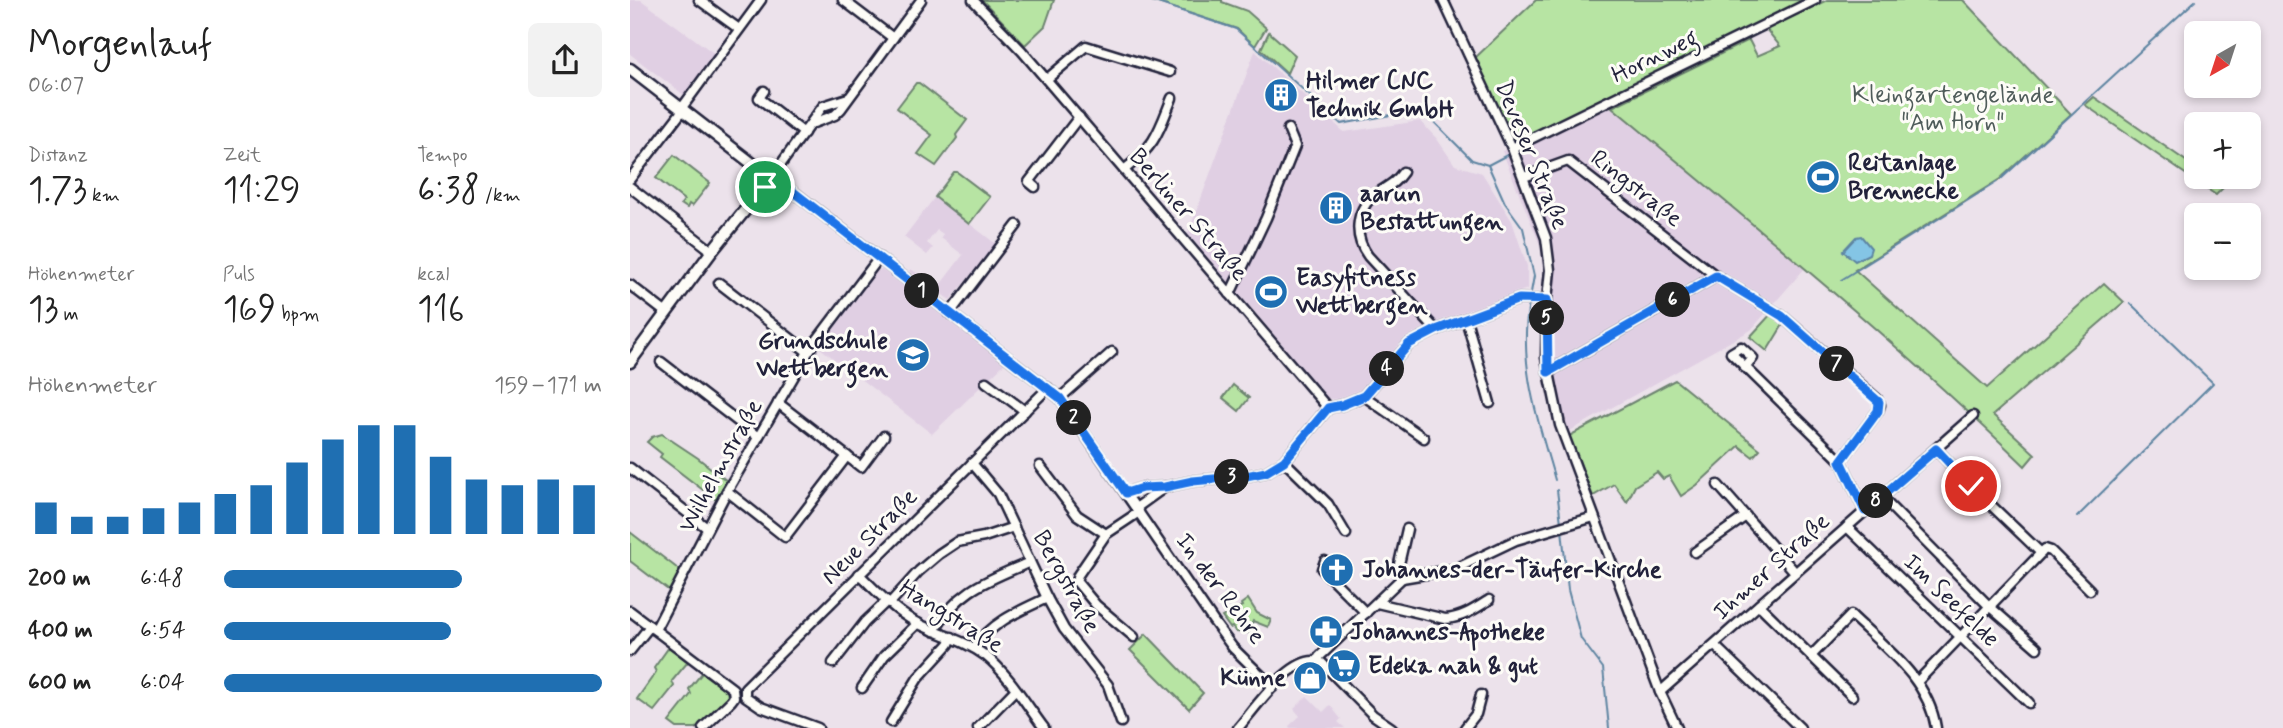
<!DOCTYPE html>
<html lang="de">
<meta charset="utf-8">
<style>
body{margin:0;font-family:Mynerve,sans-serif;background:#f2f2f2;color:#222;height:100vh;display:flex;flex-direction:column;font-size:26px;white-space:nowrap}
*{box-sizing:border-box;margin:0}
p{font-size:23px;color:#767676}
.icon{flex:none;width:38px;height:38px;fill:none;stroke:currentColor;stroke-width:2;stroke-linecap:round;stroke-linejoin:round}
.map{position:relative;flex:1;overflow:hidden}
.details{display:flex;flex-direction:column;background:#fff;width:630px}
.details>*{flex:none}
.needle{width:46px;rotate:219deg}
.controls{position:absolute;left:1554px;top:21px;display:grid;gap:14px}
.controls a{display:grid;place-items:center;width:77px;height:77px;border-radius:10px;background:#fff;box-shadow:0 4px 10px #0003;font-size:35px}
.pin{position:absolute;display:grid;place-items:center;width:60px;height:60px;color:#fff;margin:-30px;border:4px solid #fff;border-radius:50%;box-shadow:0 2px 7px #0007}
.km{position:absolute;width:35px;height:35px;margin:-18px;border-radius:50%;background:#222;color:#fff;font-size:19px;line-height:35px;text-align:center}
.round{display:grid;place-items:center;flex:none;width:74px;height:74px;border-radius:10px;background:#f2f2f2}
.headline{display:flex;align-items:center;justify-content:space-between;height:119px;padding:0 28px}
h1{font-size:38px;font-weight:600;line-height:52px}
.metrics{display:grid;grid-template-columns:repeat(3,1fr);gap:10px;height:119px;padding:7px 28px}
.metrics div{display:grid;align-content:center}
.metrics b{font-size:35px;font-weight:600}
.metrics small{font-size:19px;font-weight:400}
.metrics p{font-size:19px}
.chart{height:196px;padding:14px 28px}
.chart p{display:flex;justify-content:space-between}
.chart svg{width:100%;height:126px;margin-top:7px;stroke:#1f6fb2;stroke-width:6}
ul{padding:0 28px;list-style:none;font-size:23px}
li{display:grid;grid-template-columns:112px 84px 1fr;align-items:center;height:52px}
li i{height:18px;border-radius:9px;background:#1f6fb2}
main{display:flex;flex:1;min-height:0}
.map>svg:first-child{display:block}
.built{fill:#e0cfe3}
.green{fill:#b7e4a3;stroke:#6c836f;stroke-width:2}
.water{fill:#84c5e5;stroke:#5d84a1;stroke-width:2}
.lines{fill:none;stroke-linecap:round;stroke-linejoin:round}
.stream{stroke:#5d84a1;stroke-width:2}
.minor-casing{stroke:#22223b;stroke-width:13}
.tertiary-casing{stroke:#22223b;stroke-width:15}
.minor{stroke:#fdfcf7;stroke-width:8}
.tertiary{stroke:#fdfcf7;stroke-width:10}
.route-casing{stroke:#fff;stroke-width:14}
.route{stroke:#1a73e8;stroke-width:9}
.labels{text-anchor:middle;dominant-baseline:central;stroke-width:6;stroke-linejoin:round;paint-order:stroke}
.street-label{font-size:24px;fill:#22223b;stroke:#fdfcf7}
.poi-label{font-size:24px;font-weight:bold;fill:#22223b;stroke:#fdfcf7;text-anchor:start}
.park-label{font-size:24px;fill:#4f5c5a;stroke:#fdfcf7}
</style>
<main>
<section class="details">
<div class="headline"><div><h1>Morgenlauf</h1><p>06:07</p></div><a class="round"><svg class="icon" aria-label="share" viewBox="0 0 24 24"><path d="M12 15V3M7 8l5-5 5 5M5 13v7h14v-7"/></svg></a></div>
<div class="metrics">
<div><p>Distanz</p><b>1.73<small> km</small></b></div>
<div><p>Zeit</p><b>11:29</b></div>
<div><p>Tempo</p><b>6:38<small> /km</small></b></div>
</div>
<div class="metrics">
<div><p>Höhenmeter</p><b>13<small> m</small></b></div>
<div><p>Puls</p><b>169<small> bpm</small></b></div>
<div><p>kcal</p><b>116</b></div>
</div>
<div class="chart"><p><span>Höhenmeter</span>159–171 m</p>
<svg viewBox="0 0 160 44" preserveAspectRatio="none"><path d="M5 44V33M15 44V38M25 44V38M35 44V35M45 44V33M55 44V30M65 44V27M75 44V19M85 44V11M95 44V6M105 44V6M115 44V17M125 44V25M135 44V27M145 44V25M155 44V27"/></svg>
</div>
<ul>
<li><b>200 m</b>6:48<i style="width:63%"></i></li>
<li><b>400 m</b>6:54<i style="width:60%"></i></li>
<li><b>600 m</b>6:04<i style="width:100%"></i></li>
</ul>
</section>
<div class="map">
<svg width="1653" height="728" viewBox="0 0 1653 728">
<rect width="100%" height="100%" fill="#ece2eb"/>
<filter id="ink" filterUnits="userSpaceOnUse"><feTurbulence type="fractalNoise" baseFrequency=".0143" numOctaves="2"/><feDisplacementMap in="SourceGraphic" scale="14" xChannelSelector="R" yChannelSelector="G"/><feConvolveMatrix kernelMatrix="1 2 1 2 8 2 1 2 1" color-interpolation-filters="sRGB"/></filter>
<g filter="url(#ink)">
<!-- built -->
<g class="built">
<polygon points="0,0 11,0 85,54 54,95 0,54"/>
<polygon points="625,51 714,132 790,121 807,139 825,165 852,173 882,221 897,266 897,289 819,319 773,345 724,398 708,401 698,398 558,234"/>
<polygon points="982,107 1175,268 1121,330 929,437 912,366 914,255 872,151"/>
<polygon points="305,197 366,244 320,300 279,271 281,269 296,280 299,276 310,285 333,255 311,238 313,234 307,230 297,243 303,248 297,255 274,237"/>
<polygon points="253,269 376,362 302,434 190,348 245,272"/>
<polygon points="677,696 693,712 700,705 711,719 708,722 715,728 660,728 659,726 670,716 664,709"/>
</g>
<!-- green -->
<g class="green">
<polygon points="352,0 424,0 415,26 395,45"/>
<polygon points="519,0 592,0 592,2 617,11 636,28 625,46 607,29"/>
<polygon points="906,0 1175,0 884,142 845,58"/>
<path d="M1197 0H1333L1441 114 1370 179 1225 270 1357 388 1474 283 1494 302 1363 415 1405 454 1395 466C1264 339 1122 224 982 107L1119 40 1127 56 1150 46 1136 29Z"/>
<polygon points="639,32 665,55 657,73 631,49"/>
<polygon points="286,83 289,83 337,120 326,135 327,138 306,166 288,154 302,135 267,108"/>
<polygon points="1464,97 1566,168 1566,177 1580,177 1594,187 1586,195 1455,105"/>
<polygon points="44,155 80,183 62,206 59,204 57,208 51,204 54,200 26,178"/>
<polygon points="324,172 327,172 360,197 339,224 305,197"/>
<polygon points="1141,314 1154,323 1137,351 1120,337"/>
<polygon points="1045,380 1130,449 1123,457 1109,446 1067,485 1051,496 1039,476 1033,479 1027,472 1005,486 997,502 984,484 963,496 939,436"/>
<polygon points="603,385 619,398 609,411 593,398"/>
<polygon points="32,434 68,458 97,481 86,500 30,457 32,454 17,442 22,437"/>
<polygon points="0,532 52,572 42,593 0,561"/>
<polygon points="618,599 627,613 641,620 638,627 623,621 618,633 606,632 602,627 600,628 592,617 612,606 611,604"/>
<polygon points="516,634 573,693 559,709 500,650"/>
<polygon points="39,647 58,662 42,681 44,686 24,711 7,699 26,672 24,668"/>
<polygon points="72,673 97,691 98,697 67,728 47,728 39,722 61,694 59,689"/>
</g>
<!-- water -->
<polygon class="water" points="1231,236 1241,248 1239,254 1225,261 1213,251 1226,237"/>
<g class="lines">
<!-- stream -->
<g class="stream">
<polyline points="519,0 606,29 711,124 772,113 791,113 805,123 842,160 858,165 875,203 893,228 904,276 900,298"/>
<polyline points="1009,90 1046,73"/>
<polyline points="858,165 879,154"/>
<polyline points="1371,179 1566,0"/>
<polyline points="1211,280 1367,182"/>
<path d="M899 303C888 365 908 421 925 480"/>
<polyline points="927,490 931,523"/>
<polyline points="1447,517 1583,383 1500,303"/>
<polyline points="932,529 938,590 951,639 973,668 979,728"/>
</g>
<!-- minor casing -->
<g class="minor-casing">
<g id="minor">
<polyline points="69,0 109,29"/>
<polyline points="213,0 263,38"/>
<polyline points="343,0 392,51 698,408"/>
<polyline points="813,0 882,148 916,238 920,270 917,300 916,358 930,425 1030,692 1047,728"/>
<polyline points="417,79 456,46 540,72"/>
<polyline points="134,91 129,98 174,133"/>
<polyline points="218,98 193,106 141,178 165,193 430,398 584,622 603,648 643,687"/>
<polyline points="51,109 131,0"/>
<polyline points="181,124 205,115 211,109 291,0"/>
<polyline points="882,148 1185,0"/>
<path d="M494 170C526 145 528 133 542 98"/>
<path d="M773 172C764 185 755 187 743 196 725 212 724 237 738 256L806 330"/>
<polyline points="894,177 938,161 1086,276 1152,316 1247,399 1250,405 1248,411 1211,461"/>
<polyline points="0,179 53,110"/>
<polyline points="0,187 82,251"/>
<polyline points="405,187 399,182 449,117"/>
<polyline points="89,283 178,352"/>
<polyline points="0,285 35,312"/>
<polyline points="600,294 636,218 665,146 658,129"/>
<polyline points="320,313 387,225"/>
<polyline points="836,319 860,403"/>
<polyline points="31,362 128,437"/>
<polyline points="1115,368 1123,358 1111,347 1101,353 1211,461 1235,511"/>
<polyline points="918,372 1086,276"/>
<polyline points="356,382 395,411"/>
<polyline points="734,396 794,438"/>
<polyline points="430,398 482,352"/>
<polyline points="148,403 231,467 254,436"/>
<polyline points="1306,449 1341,486 1411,553"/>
<polyline points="654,461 698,504 716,534"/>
<polyline points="342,463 368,494 417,598 434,629 478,685 491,722"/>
<polyline points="410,466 447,515 476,534"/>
<polyline points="0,468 77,528"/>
<polyline points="1088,485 1165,572"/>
<polyline points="97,491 155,537 217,456"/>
<polyline points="496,493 512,488 535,487 563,481 616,476 636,472 654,461 698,408 712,405 734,396 779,344 806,330 889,299 917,300"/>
<polyline points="1251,497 1359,606 1407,648"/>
<polyline points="506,508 535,487"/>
<polyline points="1217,527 1399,703"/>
<polyline points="1065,552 1116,516"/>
<polyline points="1411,553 1415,549 1421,551 1460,590"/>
<polyline points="695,561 692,569 736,613"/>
<path d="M229 574C247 592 265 611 287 623 310 635 335 640 356 656 379 675 396 704 414 728"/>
<polyline points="772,578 825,569 886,540 964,517"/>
<polyline points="772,578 769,564 777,529"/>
<polyline points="260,603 289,571 309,554 327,542 354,537 384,527"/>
<path d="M747 603 815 619C832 618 845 609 859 600"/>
<polyline points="1129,605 1222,696"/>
<polyline points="0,611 103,689 104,697 101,701 73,728"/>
<polyline points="25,630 97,491 178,352 249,258"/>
<path d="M304 631C328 589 359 580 400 562"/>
<polyline points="504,637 466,605 446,581 448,575 476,534 509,512"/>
<polyline points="1084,645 1170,728"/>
<path d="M344 648C362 622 389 611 417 598"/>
<polyline points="0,651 20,626"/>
<path d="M1181 656 1221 615C1255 648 1298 678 1306 728"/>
<polyline points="689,660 689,657 772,578"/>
<polyline points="203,663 235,622 257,601"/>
<polyline points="1288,681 1411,553"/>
<polyline points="232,688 254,656 288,623"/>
<polyline points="1030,692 1343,416"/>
<polyline points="261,722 288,678 319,644 322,637"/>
<polyline points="188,728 131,707 115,696 115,688 418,388"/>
<polyline points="348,728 385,690"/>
<path d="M608 728C624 710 665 649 692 663L743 715 762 728"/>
<polyline points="835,728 846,714 851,695"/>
</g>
</g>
<!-- tertiary casing -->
<g class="tertiary-casing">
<polyline id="tertiary" points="0,69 141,178 82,251 0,362"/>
</g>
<!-- minor -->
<use href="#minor" class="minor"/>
<!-- tertiary -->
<use href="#tertiary" class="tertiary"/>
</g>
</g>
<g class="lines" filter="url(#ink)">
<!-- route casing -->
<g class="route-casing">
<polyline id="route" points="135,187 141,178 157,187 430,398 496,493 512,488 535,487 563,481 616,476 636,472 654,461 698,408 712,405 734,396 779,344 806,330 889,299 917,300 918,372 1086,276 1152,316 1249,402 1248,411 1211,461 1235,511 1306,449 1341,486"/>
</g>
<!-- route -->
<use href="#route" class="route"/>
</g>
<!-- icons -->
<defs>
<g id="building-disc" transform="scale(1.75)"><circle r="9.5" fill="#1f6fb2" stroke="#fdfcf7"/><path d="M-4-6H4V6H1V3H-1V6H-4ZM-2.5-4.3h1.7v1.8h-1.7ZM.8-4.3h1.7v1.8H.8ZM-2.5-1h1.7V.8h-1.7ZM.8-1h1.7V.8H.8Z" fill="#fff"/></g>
<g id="stadium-disc" transform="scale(1.75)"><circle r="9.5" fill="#1f6fb2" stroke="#fdfcf7"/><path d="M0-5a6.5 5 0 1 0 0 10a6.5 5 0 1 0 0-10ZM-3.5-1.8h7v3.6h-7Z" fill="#fff"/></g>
<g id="school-disc" transform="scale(1.75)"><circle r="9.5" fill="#1f6fb2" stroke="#fdfcf7"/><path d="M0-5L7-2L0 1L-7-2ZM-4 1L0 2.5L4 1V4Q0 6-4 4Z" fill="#fff"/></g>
<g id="church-disc" transform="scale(1.75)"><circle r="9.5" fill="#1f6fb2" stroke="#fdfcf7"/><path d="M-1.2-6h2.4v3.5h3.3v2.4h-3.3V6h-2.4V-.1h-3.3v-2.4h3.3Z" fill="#fff"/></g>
<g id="pharmacy-disc" transform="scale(1.75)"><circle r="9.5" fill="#1f6fb2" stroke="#fdfcf7"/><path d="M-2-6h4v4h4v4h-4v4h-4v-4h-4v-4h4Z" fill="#fff"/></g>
<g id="supermarket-disc" transform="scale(1.75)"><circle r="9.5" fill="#1f6fb2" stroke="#fdfcf7"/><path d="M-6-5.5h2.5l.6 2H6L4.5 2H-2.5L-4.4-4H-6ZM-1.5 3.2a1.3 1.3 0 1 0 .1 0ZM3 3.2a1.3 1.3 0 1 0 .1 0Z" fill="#fff"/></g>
<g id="shop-disc" transform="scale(1.75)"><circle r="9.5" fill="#1f6fb2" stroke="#fdfcf7"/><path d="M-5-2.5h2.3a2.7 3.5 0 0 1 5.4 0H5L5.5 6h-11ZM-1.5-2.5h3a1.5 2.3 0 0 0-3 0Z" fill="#fff"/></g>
</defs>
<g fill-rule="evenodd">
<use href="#building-disc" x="651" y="95"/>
<use href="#stadium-disc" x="1193" y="177"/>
<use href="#building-disc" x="706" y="208"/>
<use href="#stadium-disc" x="641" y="292"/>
<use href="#school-disc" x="283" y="355"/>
<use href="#church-disc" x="707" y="570"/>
<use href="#pharmacy-disc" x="696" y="632"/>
<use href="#supermarket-disc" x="714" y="666"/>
<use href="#shop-disc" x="680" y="678"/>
</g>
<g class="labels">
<!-- street labels -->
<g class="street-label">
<text transform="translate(1025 57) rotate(-26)">Hornweg</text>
<text transform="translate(901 155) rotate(68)">Deveser Straße</text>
<text transform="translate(1006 189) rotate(38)">Ringstraße</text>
<text transform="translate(558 215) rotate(49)">Berliner Straße</text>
<text transform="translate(91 466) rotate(-61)">Wilhelmstraße</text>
<text transform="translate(240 537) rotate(-45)">Neue Straße</text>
<text transform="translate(1142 567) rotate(-42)">Ihmer Straße</text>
<text transform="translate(436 582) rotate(61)">Bergstraße</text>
<text transform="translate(590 589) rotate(53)">In der Rehre</text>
<text transform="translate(1321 601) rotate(44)">Im Seefelde</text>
<text transform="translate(321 617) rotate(32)">Hangstraße</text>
</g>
<!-- poi labels -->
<g class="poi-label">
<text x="676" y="81">Hilmer CNC<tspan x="676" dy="28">Technik GmbH</tspan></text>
<text x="1218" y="163">Reitanlage<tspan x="1218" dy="28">Brennecke</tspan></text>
<text x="730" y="194">aarun<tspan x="730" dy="28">Bestattungen</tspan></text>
<text x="666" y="278">Easyfitness<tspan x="666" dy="28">Wettbergen</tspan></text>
<text x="258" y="341" text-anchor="end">Grundschule<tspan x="258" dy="28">Wettbergen</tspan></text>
<text x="732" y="570">Johannes-der-Täufer-Kirche</text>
<text x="720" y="632">Johannes-Apotheke</text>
<text x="738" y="666">Edeka nah &amp; gut</text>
<text x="656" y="678" text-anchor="end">Künne</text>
</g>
<!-- park labels -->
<g class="park-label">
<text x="1323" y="95">Kleingartengelände<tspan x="1323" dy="28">"Am Horn"</tspan></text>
</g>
</g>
</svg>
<div class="controls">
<a><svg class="needle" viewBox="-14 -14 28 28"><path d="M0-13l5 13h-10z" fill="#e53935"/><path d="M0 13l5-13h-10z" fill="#767676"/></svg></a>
<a>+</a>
<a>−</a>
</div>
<div class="pin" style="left:135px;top:187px;background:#1e9e55"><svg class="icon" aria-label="arrive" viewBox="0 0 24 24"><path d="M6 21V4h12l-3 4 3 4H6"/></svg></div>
<div class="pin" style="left:1341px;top:486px;background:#d93025"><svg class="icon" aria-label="check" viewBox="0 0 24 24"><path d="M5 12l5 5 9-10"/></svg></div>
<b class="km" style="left:292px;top:291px">1</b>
<b class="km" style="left:444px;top:418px">2</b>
<b class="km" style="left:602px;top:477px">3</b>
<b class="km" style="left:757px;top:369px">4</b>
<b class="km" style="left:917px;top:318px">5</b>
<b class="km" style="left:1043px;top:300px">6</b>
<b class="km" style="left:1207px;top:364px">7</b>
<b class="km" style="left:1246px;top:501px">8</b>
</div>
</main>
